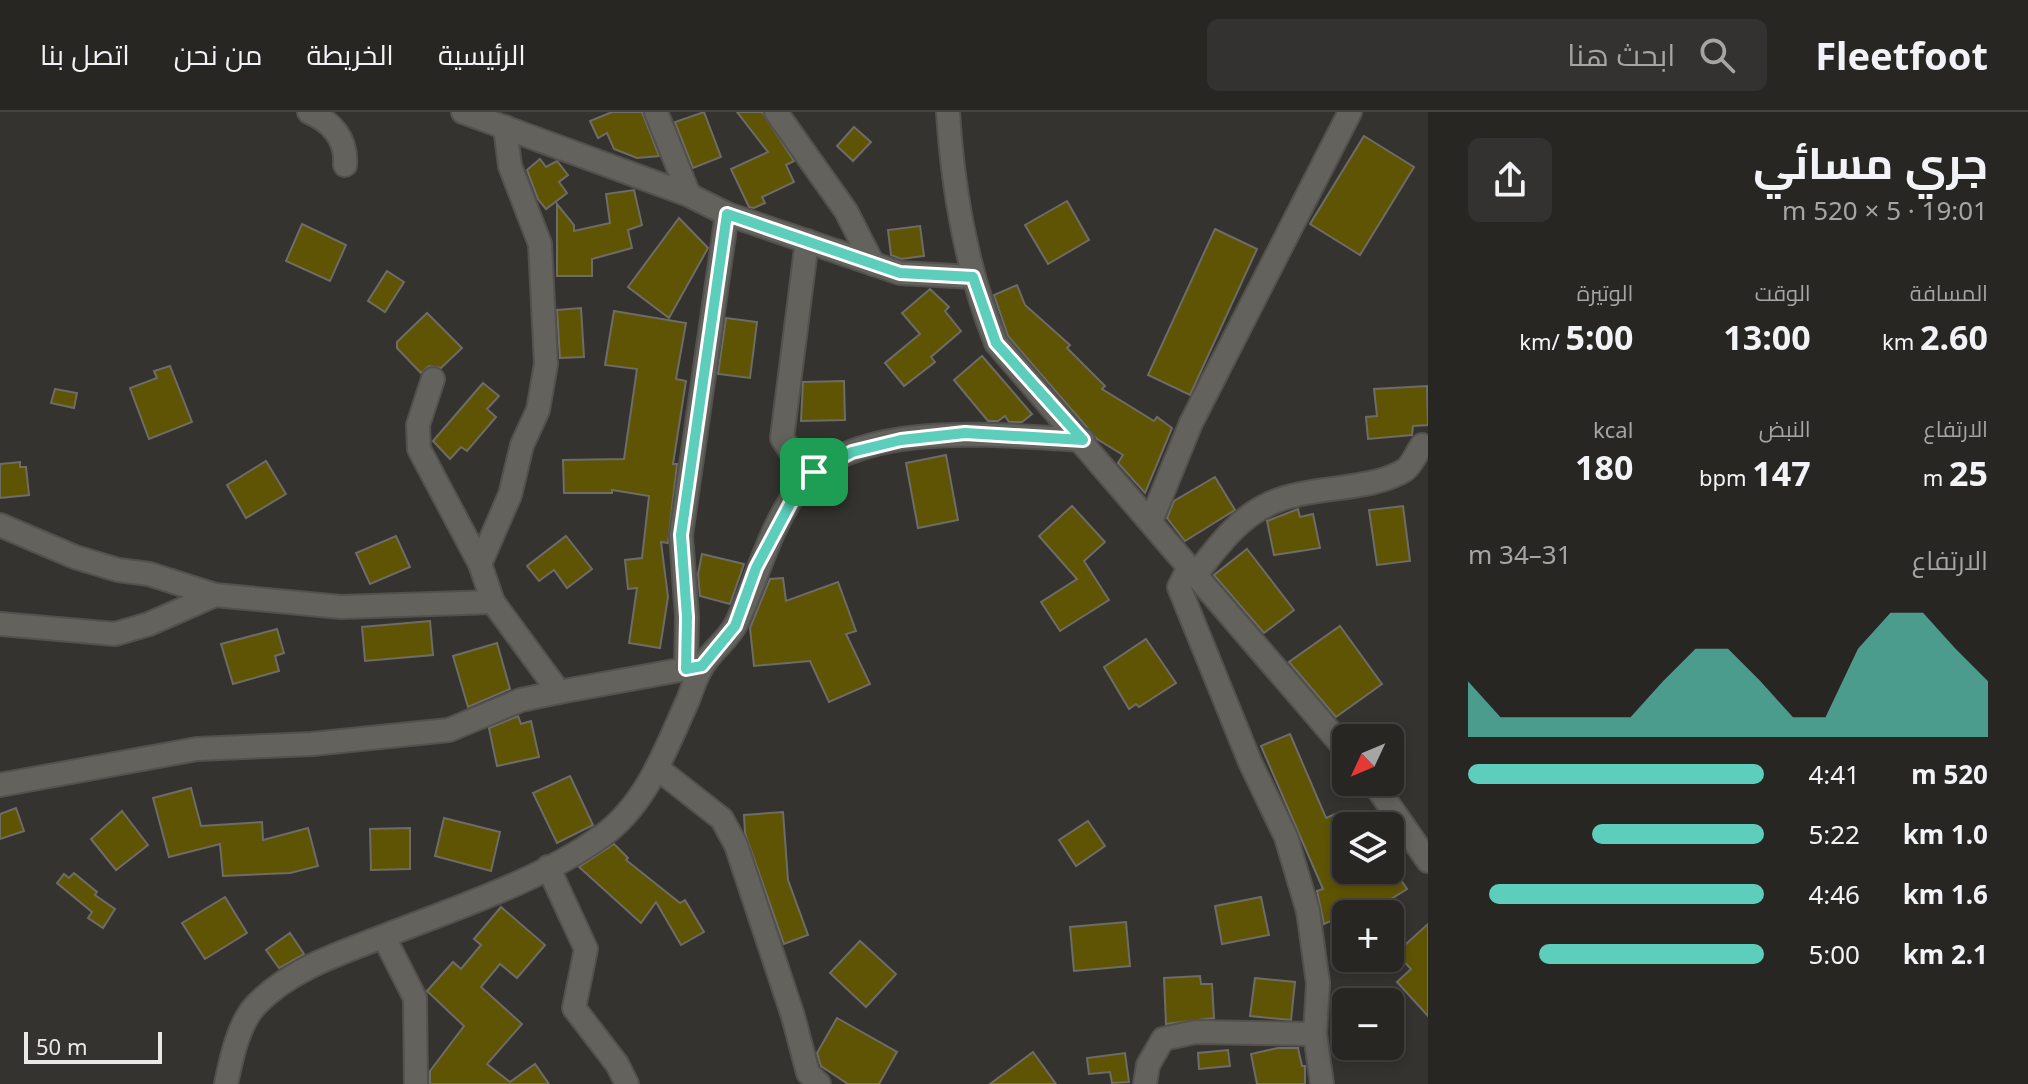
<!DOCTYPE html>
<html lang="ar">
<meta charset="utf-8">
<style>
body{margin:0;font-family:"Noto Sans",Cairo,sans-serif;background:#343230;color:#f1f3f6;direction:rtl;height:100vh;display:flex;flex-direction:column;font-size:30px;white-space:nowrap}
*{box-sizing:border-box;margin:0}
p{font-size:26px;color:#a5a5a6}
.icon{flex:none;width:44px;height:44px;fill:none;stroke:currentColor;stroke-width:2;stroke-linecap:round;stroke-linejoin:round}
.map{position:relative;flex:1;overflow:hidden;direction:ltr}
.side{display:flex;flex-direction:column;background:#282623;width:600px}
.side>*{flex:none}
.needle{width:52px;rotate:226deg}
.fabs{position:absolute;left:1332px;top:612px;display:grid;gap:16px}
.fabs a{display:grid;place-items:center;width:72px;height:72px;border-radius:12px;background:#282623;box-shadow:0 4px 12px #0003,0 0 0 2px #444341;font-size:40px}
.scale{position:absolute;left:24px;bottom:20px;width:138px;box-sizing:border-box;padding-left:8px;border:4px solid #ebe9e7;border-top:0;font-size:22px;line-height:28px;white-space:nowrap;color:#ebe9e7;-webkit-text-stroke:6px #35332f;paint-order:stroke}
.pin{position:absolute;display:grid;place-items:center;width:68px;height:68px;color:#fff;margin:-34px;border-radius:16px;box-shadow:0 4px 12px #0006}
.round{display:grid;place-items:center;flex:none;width:84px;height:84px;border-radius:12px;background:#343230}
.head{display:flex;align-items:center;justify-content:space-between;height:136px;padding:0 40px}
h1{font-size:44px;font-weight:700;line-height:60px}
.figures{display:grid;grid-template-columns:repeat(3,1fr);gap:12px;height:136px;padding:8px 40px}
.figures div{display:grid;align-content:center}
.figures b{font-size:34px;font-weight:700}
.figures small{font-size:22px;font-weight:400}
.figures p{font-size:22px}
.chart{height:224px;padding:16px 40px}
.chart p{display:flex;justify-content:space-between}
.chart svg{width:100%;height:144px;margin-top:8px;fill:#5ccebb;opacity:.7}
ul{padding:0 40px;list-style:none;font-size:26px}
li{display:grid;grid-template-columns:128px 96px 1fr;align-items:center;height:60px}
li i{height:20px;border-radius:10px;background:#5ccebb}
header{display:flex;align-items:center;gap:48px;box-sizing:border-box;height:112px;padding:0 40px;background:#282623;border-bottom:2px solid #444341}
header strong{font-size:38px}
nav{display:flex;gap:44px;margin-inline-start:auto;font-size:28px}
.search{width:560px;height:72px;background:#343230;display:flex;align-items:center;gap:20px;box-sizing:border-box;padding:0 28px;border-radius:12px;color:#a5a5a6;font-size:30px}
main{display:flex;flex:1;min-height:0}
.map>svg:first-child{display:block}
.building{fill:#5f5404;stroke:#6d6c67;stroke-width:2}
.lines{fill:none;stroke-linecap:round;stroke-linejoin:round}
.street-casing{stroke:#53514d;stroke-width:26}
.street{stroke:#64625d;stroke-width:22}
.route-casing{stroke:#fff;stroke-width:16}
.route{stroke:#5ccebb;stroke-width:10}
</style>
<header>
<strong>Fleetfoot</strong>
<div class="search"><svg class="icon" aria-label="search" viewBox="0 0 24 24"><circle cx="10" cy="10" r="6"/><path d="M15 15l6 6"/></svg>ابحث هنا</div>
<nav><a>الرئيسية</a><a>الخريطة</a><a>من نحن</a><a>اتصل بنا</a></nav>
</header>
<main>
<section class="side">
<div class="head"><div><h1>جري مسائي</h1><p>19:01 · 5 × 520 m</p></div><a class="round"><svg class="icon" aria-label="share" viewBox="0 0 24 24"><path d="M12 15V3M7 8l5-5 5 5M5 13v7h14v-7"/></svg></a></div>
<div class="figures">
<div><p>المسافة</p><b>2.60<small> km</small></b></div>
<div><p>الوقت</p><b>13:00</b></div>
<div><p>الوتيرة</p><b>5:00<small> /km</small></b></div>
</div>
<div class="figures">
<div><p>الارتفاع</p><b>25<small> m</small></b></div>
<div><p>النبض</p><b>147<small> bpm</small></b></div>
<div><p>kcal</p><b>180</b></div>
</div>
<div class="chart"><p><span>الارتفاع</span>31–34 m</p>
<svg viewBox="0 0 160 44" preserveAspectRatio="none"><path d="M0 44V27L10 38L20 38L30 38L40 38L50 38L60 27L70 17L80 17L90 27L100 38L110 38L120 17L130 6L140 6L150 17L160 27V44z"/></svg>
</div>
<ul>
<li><b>520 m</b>4:41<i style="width:100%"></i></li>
<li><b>1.0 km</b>5:22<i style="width:58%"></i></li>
<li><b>1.6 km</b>4:46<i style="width:93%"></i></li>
<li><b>2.1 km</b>5:00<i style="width:76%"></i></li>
</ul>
</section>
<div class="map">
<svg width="1428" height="972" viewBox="0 0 1428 972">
<rect width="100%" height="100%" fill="#35332f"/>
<!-- building -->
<g class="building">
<polygon points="612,0 642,0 659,44 637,46 614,37 607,21 598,26 590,9"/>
<polygon points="704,0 721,45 693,56 675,10"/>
<polygon points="737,0 762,0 794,49 786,53 794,70 762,85 765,91 754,96 749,95 731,57 768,40"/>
<polygon points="854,15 871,30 853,49 837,34"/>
<polygon points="1364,24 1414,55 1360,143 1310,112"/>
<polygon points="540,47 546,55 557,49 568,63 559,70 567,81 546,97 538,87 527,58"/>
<polygon points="634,78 642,113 628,118 632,136 592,147 592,164 557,164 557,92 574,113 574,119 610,111 606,82"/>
<polygon points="1067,89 1089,128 1048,152 1025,113"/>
<polygon points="679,106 708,136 669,206 628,175"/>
<polygon points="302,112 346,133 330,169 286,149"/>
<polygon points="920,114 924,144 901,147 891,143 888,118"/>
<polygon points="1215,117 1257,137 1190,283 1148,263"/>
<polygon points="387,159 404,170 385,200 368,189"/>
<polygon points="1017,173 1025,193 1070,233 1067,236 1105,274 1102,277 1154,309 1157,305 1172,316 1145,381 1118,351 1123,343 1097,327 1008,224 994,183"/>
<polygon points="930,177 949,195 945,199 961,219 931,245 935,250 904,274 885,251 920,222 902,201"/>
<polygon points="581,196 584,245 560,246 557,198"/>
<polygon points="614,199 686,211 676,267 686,269 673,352 677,352 668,431 661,430 668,485 660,536 629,531 637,476 628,477 625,448 642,446 649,384 612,378 612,381 564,381 563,348 624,347 637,257 605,253"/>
<polygon points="427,201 462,236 441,256 429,254 421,261 397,236 397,230"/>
<polygon points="726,206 757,210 750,266 718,262"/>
<polygon points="982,244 1032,302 1022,310 1009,310 1005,304 998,309 988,309 954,268"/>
<polygon points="170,254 192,310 149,327 130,276 157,266 154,259"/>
<polygon points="844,269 845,308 801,309 803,270"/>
<polygon points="483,271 499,284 487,297 496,305 467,339 461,335 450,347 433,329"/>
<polygon points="1427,274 1428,313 1413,314 1412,323 1368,327 1366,305 1377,304 1374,277"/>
<polygon points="55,277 77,281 74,296 51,291"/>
<polygon points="946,343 958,408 918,416 906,351"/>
<polygon points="266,349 286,382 246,406 227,373"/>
<polygon points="20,350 20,355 26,355 29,383 0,386 0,352"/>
<polygon points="1215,365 1235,398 1185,429 1167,406 1174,389"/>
<polygon points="1072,394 1105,430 1084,449 1109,488 1060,519 1041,490 1077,467 1039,424"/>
<polygon points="1403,394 1410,449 1377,453 1369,398"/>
<polygon points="1298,397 1300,405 1313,402 1320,436 1274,443 1267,409"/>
<polygon points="396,424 410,455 370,472 356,441"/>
<polygon points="566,424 592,457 567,476 554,458 539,469 527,454"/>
<polygon points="1247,437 1294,498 1264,521 1214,463"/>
<polygon points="702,442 744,452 730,492 700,484 698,462"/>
<polygon points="783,466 786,489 838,470 856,519 846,522 870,572 829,590 810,549 754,554 750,516 770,467"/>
<polygon points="430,509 433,543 365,549 362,515"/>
<polygon points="1340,514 1382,572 1336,605 1289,550"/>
<polygon points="277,517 284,541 275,544 279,559 233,572 221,532"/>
<polygon points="1146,527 1176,571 1139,595 1136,592 1129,597 1104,555"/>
<polygon points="497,531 510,577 468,595 453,544"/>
<polygon points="518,604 521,612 531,609 539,645 497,654 489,616"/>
<polygon points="1290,622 1326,706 1340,700 1346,714 1346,758 1394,758 1407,777 1375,797 1346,802 1324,812 1317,779 1323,777 1261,634"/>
<polygon points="570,664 593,713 557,731 533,681"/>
<polygon points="191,676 201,714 262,710 263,728 308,716 318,754 290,761 223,764 220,732 169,745 153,686"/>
<polygon points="16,696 24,719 0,727 0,702"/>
<polygon points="122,699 148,733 116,758 91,727"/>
<polygon points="783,700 788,768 808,823 784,832 745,721 744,703"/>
<polygon points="444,706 500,720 491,759 435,744"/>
<polygon points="1088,709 1105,734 1076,754 1059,728"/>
<polygon points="410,716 410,757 371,758 370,717"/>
<polygon points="614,732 628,746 626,748 680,791 685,788 704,820 681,833 656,790 641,811 579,755"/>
<polygon points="74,761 97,780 95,783 115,797 103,816 88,806 92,800 57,771 64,762 69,766"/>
<polygon points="225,785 247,821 205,847 182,811"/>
<polygon points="1261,785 1269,823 1222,832 1215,794"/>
<polygon points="501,795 545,833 517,866 500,852 481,875 522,912 487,952 510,970 535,952 549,972 430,972 430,959 464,914 427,879 453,850 461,857 481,833 474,827"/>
<polygon points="1126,810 1130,854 1074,859 1070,815"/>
<polygon points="1428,812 1428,904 1397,870 1411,857 1396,841"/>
<polygon points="290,821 304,842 279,856 266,838"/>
<polygon points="860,829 896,862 866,895 830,861"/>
<polygon points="1200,864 1201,872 1212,872 1214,906 1166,912 1164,866"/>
<polygon points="1255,866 1295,870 1291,908 1250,904"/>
<polygon points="837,906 897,940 879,972 848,972 821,954 817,941"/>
<polygon points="1278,936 1298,936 1302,954 1305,954 1305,972 1257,972 1251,942"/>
<polygon points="1228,938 1230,954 1199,957 1198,941"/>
<polygon points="1033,940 1056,972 990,972"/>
<polygon points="1125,941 1129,970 1112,971 1110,960 1089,962 1087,946"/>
</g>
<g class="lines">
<!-- street casing -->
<g class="street-casing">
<g id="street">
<path d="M309 0C332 10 347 27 345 53"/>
<polyline points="463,0 689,83 727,102 900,161 973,165"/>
<polyline points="656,0 689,83"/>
<polyline points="776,0 846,99 873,152"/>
<path d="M948 0C953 80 966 156 996 231L1346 638"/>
<polyline points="807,129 782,326 798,351 814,360"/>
<polyline points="433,267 418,313 419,337 480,452 493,490"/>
<polyline points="1151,409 1191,311 1350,0"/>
<polyline points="0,413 75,445 118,458 149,462 215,483 341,495 493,490 559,580 702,554"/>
<polyline points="480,452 510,383 522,333 538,298 546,252 540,132 510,54 505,15"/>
<polyline points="1189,455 1179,475 1250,650 1286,725 1308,799 1318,871 1315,922 1322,972"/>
<path d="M1196 462C1217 436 1236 408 1267 393 1308 372 1368 381 1405 358 1412 353 1417 340 1422 333"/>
<polyline points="0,512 115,522 149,512 215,483"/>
<polyline points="686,557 687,505 681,423 727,102"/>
<polyline points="657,656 722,707 736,733 793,904 808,961 819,972"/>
<polyline points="1373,670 1428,749"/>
<polyline points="0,673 197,637 312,632 449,618 521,588 559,580"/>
<polyline points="548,755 586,837 574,896 617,952 627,972"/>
<polyline points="384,825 415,886 416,972"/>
<path d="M226 972C231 948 238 912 256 893 289 858 338 842 382 825 453 797 540 769 602 724 647 692 666 636 688 588 692 577 696 565 702 555 711 539 728 528 736 512 758 467 768 416 800 375 856 305 1003 324 1083 328"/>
<polyline points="1145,972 1148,953 1163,927 1195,920 1315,922"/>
</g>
</g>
<!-- street -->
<use href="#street" class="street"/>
</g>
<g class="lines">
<!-- route casing -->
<g class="route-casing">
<polygon id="route" points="727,102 900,161 973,165 996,231 1083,328 965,321 901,328 852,340 814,360 798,377 756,456 735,514 702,554 686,557 687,505 681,423"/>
</g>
<!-- route -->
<use href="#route" class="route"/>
</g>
</svg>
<div class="fabs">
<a><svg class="needle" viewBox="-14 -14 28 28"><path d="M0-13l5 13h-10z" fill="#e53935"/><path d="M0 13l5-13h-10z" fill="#a5a5a6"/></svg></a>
<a><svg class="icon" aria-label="layers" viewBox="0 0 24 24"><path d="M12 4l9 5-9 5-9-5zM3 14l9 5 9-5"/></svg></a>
<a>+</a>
<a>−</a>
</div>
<div class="scale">50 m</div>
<div class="pin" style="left:814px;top:360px;background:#1e9e55"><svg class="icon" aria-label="arrive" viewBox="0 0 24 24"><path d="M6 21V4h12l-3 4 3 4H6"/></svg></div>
</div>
</main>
